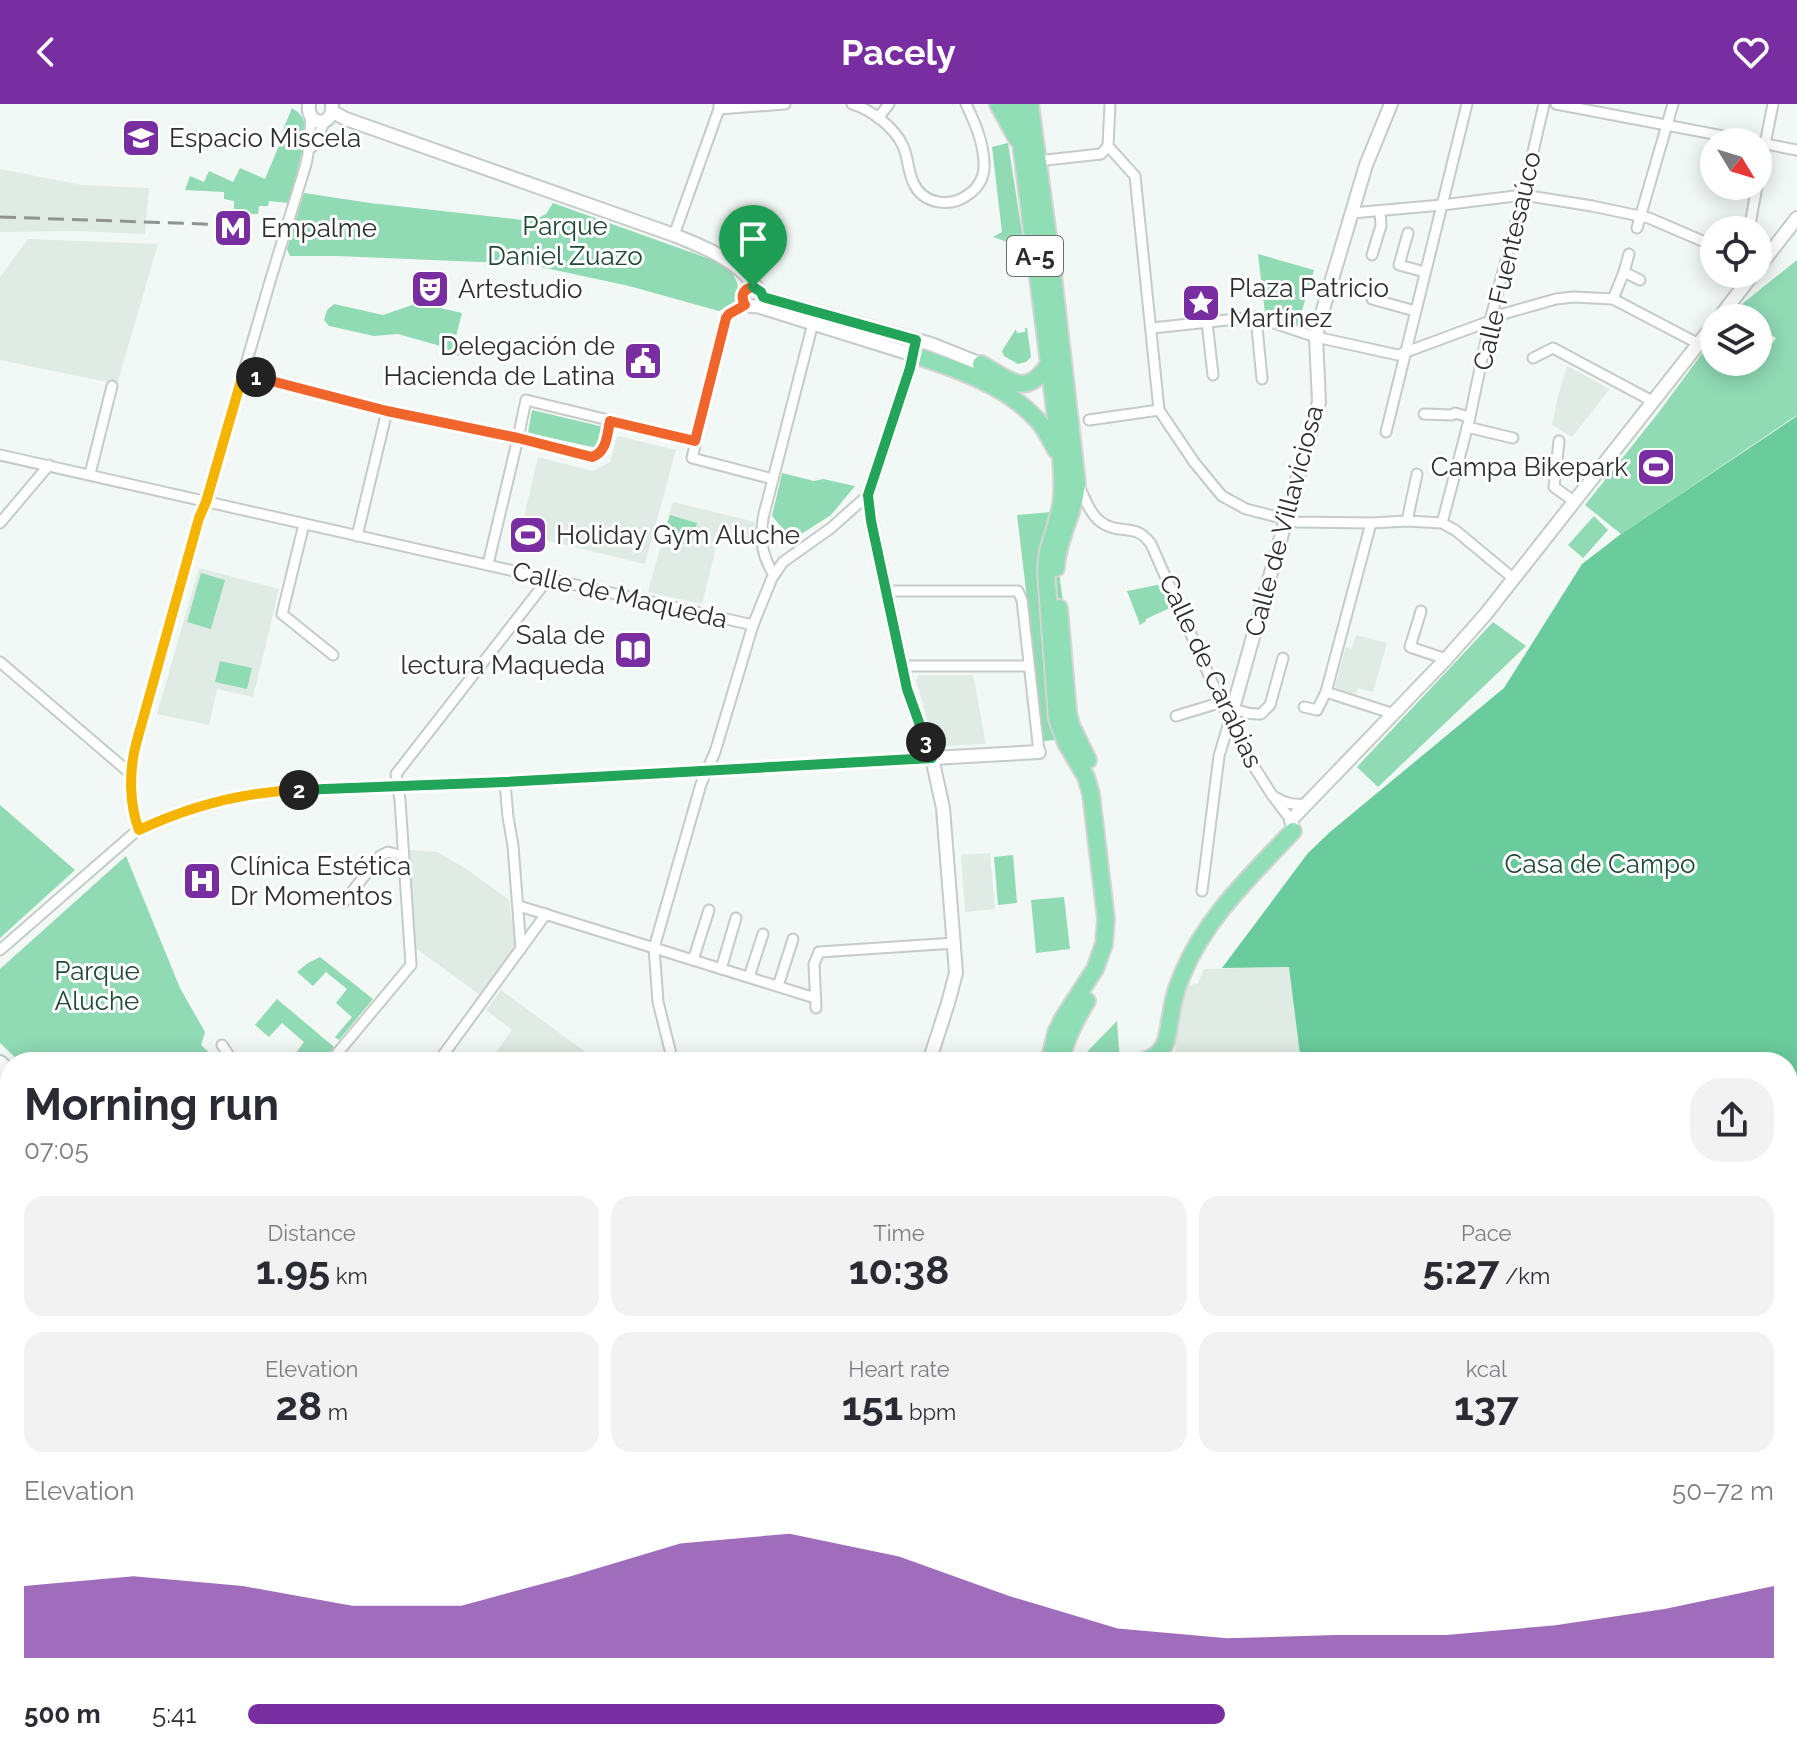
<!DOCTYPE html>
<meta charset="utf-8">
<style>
body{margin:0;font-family:Raleway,sans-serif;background:#f2f2f3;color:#2b2b33;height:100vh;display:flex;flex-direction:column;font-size:30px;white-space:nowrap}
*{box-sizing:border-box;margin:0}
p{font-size:26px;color:#7c7c81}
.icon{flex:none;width:44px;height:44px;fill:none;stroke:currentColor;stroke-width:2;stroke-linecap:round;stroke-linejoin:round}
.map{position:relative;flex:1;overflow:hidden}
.drawer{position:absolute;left:0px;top:948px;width:1798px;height:710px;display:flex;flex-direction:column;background:#fff;border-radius:32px 32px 0 0;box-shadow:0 4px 20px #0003}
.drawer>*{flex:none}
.needle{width:52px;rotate:128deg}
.tools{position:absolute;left:1700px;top:24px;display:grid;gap:16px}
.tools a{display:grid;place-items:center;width:72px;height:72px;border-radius:50%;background:#fff;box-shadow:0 4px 20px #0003;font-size:40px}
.pin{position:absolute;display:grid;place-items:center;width:68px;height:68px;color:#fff;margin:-82px -34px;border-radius:50% 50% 50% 0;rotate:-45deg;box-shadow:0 0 8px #0007}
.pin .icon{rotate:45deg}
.km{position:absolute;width:40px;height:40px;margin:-20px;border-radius:50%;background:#222;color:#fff;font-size:22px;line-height:40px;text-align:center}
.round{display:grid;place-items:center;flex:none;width:84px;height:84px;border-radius:32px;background:#f2f2f3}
.overview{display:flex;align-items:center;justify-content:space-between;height:136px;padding:0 24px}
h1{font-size:44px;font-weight:700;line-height:60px}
.figures{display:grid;grid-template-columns:repeat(3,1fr);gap:12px;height:136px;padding:8px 24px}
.figures div{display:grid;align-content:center;border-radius:20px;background:#f2f2f3;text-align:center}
.figures b{font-size:40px;font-weight:700}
.figures small{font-size:22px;font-weight:400}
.figures p{font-size:22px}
.chart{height:224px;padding:16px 24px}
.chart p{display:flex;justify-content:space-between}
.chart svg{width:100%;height:144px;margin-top:8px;fill:#782ea0;opacity:.7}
ul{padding:0 24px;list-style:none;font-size:26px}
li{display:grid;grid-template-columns:128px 96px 1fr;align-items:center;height:60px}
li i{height:20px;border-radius:10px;background:#782ea0}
header{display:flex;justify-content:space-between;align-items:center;height:104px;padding:0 24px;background:#782ea0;color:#fff;font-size:36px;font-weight:700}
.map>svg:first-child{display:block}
.built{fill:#dfebe4}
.green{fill:#90dab4}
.forest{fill:#6acb9c}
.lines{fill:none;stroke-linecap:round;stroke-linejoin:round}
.street-casing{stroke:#c5cbc7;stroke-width:13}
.secondary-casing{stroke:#c5cbc7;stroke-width:16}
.highway-casing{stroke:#d5d5d5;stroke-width:20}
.street{stroke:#fff;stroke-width:9}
.secondary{stroke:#fff;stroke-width:12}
.highway{stroke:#90deb6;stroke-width:16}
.rail{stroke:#8f9391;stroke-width:3;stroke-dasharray:16 8;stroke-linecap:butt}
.split-1-casing{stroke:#fff;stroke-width:16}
.split-2-casing{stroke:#fff;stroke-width:16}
.split-3-casing{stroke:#fff;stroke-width:16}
.split-4-casing{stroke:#fff;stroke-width:16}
.split-1{stroke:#f0652b;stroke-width:10}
.split-2{stroke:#f5b400;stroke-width:10}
.split-3{stroke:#22a559;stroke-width:10}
.split-4{stroke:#22a559;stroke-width:10}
.labels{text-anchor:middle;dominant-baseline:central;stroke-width:6;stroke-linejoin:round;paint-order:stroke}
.shield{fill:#fff;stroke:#6c6d6d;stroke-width:2}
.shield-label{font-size:24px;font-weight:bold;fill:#2d2f2e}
.poi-label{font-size:26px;fill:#2d2f2e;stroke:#fff;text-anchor:start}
.park-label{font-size:26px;fill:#1f4835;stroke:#fff}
.street-label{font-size:26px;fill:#2d2f2e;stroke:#fff}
</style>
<header><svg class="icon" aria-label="back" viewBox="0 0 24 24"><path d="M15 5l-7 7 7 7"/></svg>Pacely<svg class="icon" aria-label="heart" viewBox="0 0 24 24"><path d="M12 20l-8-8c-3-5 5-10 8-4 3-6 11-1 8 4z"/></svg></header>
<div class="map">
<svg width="1797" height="1657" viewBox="0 0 1797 1657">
<rect width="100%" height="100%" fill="#f2f8f5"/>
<!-- built -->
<g class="built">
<polygon points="0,65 81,81 149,84 145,130 77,127 0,128"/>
<polygon points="28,135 158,140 117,280 0,256 0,173"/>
<polygon points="1567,262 1610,285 1572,333 1552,321 1557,296"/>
<polygon points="617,332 676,346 645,460 520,430 538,353 593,367 610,358"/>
<polygon points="673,398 755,418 752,436 719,431 702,500 648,488"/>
<polygon points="199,464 279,485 253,593 217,585 209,621 157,610"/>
<polygon points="1356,531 1387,539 1373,588 1358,584 1356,590 1337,585 1335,582 1346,543 1352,545"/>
<polygon points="919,571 973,571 986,640 940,642 934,639 916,576"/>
<polygon points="409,746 437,748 465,764 509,796 515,841 512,850 480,891 414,843"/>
<polygon points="990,749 995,805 965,808 961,751"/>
<polygon points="1290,863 1301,958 1175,958 1176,927 1185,883 1198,879 1204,865"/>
<polygon points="501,886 599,958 489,958 512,926 486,906"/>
<polygon points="0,1356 10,1364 10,1544 0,1536"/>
</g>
<!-- green -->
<g class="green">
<path d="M292 4C298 8 302 11 304 18 308 34 293 82 288 99L269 97 268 102H259L258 110 234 109V97L224 95V88L185 86 190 72 204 78 209 67 233 78 240 64 265 75 280 39 278 38Z"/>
<polygon points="1008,39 1023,135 1024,144 993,133 1002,128 992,43"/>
<path d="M304 89 370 99 532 117 546 110 553 99 724 160C737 174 740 179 737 199L719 207 629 182 527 160 337 152H290L287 145Z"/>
<polygon points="1258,150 1314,166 1298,220 1265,209"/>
<polygon points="1797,156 1797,311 1621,430 1585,401 1659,308 1712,236 1714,237 1714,258 1752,258 1757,260 1776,234 1758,224 1758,214 1737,214 1733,212 1742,200"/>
<polygon points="418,199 462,209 454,240 461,242 459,252 437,241 398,230 374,232 329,222 324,216 327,206 334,200 383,211"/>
<polygon points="1025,224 1027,224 1031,253 1026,258 1018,260 1004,252 1002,247 1016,225 1017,229 1025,228"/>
<polygon points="532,306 604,323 601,340 597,344 528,329"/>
<polygon points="782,369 814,377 823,375 855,382 831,411 795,434 790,433 772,412"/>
<polygon points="1051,408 1081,633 1044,637 1017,411"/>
<polygon points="670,411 697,419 691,442 663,434"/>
<polygon points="1594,412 1608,426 1583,454 1568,441"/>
<polygon points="201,469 225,476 211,525 187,518"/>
<polygon points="1162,480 1172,503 1146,515 1146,517 1140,521 1127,487"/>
<polygon points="1493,518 1526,542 1378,683 1357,663"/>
<polygon points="220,557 252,564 247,585 215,578"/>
<polygon points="0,701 75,766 0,834"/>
<polygon points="1013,751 1017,799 998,801 994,753"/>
<polygon points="126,752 180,884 205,928 201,941 219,958 20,958 0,939 0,865"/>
<polygon points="1064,793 1070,845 1036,849 1031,796"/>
<polygon points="320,853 373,895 339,936 335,933 352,913 336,899 347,885 326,868 313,882 297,868 308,859"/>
<polygon points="277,895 334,943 321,958 299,958 293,953 304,938 282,919 269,933 255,921"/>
<polygon points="1117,917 1120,958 1078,958 1083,952"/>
<polygon points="215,1648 450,1648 453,1657 217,1657"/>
<polygon points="491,1648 1068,1648 1075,1657 493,1657"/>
</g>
<!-- forest -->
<polygon class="forest" points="1797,312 1797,1657 1337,1657 1336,1648 1788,1648 1788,958 1301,958 1289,863 1222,864 1308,749 1330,728 1504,584 1582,460 1621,430"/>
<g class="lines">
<!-- street casing -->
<g class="street-casing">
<g id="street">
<path d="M852 0C872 6 894 23 903 42 908 53 908 67 913 78 923 101 951 104 969 90 980 82 985 71 984 58 983 37 975 19 966 0"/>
<polyline points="1110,0 1108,42 1135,72 1159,306 1194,358 1222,392 1246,405 1297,418 1371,419 1407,417 1442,419 1455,426 1514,475"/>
<polyline points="1556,0 1797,46"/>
<polyline points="719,5 785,0"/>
<polyline points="878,14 889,0"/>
<polyline points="312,43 325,17"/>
<polyline points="1046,56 1101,50 1108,42"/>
<polyline points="1758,75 1773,0"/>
<polyline points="1352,109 1442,101 1523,91 1592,102 1649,114 1714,142"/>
<polyline points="1637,124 1673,0"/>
<polyline points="1749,126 1757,82"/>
<polyline points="1408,129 1399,161 1425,168"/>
<polyline points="674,131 719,5 719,0"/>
<polyline points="1372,151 1381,122 1380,107"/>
<polyline points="1624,168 1640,176"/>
<polyline points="1372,195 1415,207"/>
<polyline points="1613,195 1624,168 1629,150"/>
<polyline points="745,201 729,210 726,214 692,354 773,375"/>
<polyline points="1256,213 1262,275"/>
<polyline points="1207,218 1213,271"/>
<polyline points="1152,224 1256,213 1316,233 1398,251 1490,217 1503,210 1556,195 1574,193 1613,195 1699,240"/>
<polyline points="1533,254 1553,244 1654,298"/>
<polyline points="243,270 387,307"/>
<polyline points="1424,310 1452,311 1455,309 1469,313"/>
<polyline points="1089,316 1159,306"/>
<path d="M610 317C607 331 607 349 592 353L518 334 526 296 695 337"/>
<polyline points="1467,323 1513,334"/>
<polyline points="1386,328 1467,0"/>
<polyline points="1559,337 1554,383 1575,398"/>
<polyline points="0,351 753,521"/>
<polyline points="90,370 112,282"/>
<path d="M1079 382C1085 395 1091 413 1104 420 1121 431 1135 418 1151 440L1216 587 1246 650 1272 691 1291 716"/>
<polyline points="1407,417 1417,370"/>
<polyline points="0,419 49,361"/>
<polyline points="1371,419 1326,588 1394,610"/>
<polyline points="1442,419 1469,317 1490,217 1523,91 1544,0"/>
<polyline points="304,420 282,510 333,551"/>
<polyline points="357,432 387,307 518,334 488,460"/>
<path d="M774 471C762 452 760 437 763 414L813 219"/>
<polyline points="886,487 1018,487 1022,496 1039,648"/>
<polyline points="1421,507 1410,543 1446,555"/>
<polyline points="0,558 131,670"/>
<polyline points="902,562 1029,562"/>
<polyline points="1304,603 1317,606 1326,588"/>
<path d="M1176 612 1222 598C1233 605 1247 611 1261 610L1270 601 1283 554"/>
<polyline points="505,678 508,713 513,742 521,845"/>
<path d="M1275 693C1286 700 1294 701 1307 700"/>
<path d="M139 726C130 702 131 675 134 650L199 414 206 398 271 174 306 60 308 50 311 14"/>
<polyline points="1202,787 1219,652 1230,615"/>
<polyline points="344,798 380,752 388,748 403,752"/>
<polyline points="519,802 815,894"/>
<polyline points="0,846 133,730 163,715 181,709 245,692 274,687 505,678 932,654"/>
<polyline points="693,856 709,806"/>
<polyline points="721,865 736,814"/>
<polyline points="749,873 763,830"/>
<polyline points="778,882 793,835"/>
<polyline points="816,904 814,860 819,848 955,839"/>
<polyline points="222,941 233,958"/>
<polyline points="330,958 411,861 400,696 396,670 548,475"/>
<polyline points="438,958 546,810"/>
<polyline points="673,958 658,898 654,844 701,680 715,648 753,521 772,474 783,458 831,424 868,391"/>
<polyline points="0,1116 10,1126"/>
<polyline points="0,1148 10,1138"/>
<polyline points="0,1167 10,1156"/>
<polyline points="0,1312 10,1320"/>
<polyline points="0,1600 10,1606"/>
<polyline points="1788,1634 1797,1632"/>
<polyline points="0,1648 8,1629 10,1615"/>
<polyline points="1307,1648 1312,1657"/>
<polyline points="1322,1648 1324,1657"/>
<polyline points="1393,1648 1394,1657"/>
<polyline points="1650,1648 1678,1650 1709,1648"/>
<polyline points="7,1657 12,1648"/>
<polyline points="1250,1657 1252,1648"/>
</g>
</g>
<!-- secondary casing -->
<g class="secondary-casing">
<g id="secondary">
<path d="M309 0C306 23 334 24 332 1"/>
<path d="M333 8 346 15 674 131C696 140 720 149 739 165 748 172 753 181 761 188L763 193"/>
<polyline points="1758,164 1797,114"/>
<path d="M753 183C737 187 741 205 757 202L914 251"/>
<polyline points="763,193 931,240 981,260"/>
<polyline points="1719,214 1753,170"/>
<polyline points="916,236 910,264 868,391 871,417 907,585 932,654 943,704 956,869 948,899 929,958"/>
<polyline points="1230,615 1319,298 1316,233 1319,219 1366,61 1391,0"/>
<polyline points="932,654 1039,648"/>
<polyline points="1293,727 1291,716 1446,555 1485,511 1714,220"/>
<polyline points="0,958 10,967"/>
<polyline points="0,971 10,981"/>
<polyline points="463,1648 466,1657"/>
<polyline points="479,1648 481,1657"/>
</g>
</g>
<!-- highway casing -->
<g class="highway-casing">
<g id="highway">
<polyline points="998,0 1017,35"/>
<path d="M1016 0 1061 354C1062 371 1064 388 1060 405 1056 427 1046 443 1046 467L1057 615 1066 639 1086 673 1091 690 1106 815 1104 840 1095 865 1062 916 1056 929 1049 958"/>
<path d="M1030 0 1051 154 1077 379C1075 409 1057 435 1056 464"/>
<path d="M914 251C957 265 1010 283 1040 319 1046 327 1051 337 1056 346"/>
<path d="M981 260C1010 276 1025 295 1049 260"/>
<polyline points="1059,504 1068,608 1071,621 1088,656"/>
<path d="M1061 958C1065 935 1075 917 1087 897"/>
<path d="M1140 958C1147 956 1156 953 1161 946 1169 937 1168 922 1171 911 1173 896 1177 882 1183 869 1206 813 1252 771 1293 727"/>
<polyline points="1083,1648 1088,1657"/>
</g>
</g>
<!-- street -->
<use href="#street" class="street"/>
<!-- secondary -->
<use href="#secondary" class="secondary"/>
<!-- highway -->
<use href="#highway" class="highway"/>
<!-- rail -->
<polyline class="rail" points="0,113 233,121"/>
</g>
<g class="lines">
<!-- split-1 casing -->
<g class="split-1-casing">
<path id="split-1" d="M256 273 387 307 518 334 592 353C607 348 607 331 610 317L695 337 726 214 729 210 745 201C740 192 743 185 753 183"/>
</g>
<!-- split-2 casing -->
<g class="split-2-casing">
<path id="split-2" d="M256 273 243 270 206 398 199 414 136 640C129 667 129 700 139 726 188 703 244 688 299 686"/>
</g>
<!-- split-3 casing -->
<g class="split-3-casing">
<polyline id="split-3" points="299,686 505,678 932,654 926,638"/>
</g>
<!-- split-4 casing -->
<g class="split-4-casing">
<polyline id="split-4" points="753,183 761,188 763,193 916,236 910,264 868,391 871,417 907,585 926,638"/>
</g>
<!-- split-1 -->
<use href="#split-1" class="split-1"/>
<!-- split-2 -->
<use href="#split-2" class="split-2"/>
<!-- split-3 -->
<use href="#split-3" class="split-3"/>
<!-- split-4 -->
<use href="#split-4" class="split-4"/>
</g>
<!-- icons -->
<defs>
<g id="school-square" transform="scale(2)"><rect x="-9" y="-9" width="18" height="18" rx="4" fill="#782ea0" stroke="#fff"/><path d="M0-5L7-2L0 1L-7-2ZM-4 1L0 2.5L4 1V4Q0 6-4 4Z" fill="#fff"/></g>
<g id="metro-square" transform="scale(2)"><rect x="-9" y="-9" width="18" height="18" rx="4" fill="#782ea0" stroke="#fff"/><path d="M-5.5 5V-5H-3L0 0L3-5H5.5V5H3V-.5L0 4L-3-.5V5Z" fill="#fff"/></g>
<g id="theatre-square" transform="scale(2)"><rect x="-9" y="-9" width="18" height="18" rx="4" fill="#782ea0" stroke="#fff"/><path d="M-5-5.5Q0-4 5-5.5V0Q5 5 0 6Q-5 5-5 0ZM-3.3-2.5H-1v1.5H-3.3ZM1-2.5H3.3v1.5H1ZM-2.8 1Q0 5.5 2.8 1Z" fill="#fff"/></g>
<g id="sight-square" transform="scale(2)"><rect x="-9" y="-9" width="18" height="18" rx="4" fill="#782ea0" stroke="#fff"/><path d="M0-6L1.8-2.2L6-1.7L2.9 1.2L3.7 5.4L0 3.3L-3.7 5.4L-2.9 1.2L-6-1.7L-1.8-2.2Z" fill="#fff"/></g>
<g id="civic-square" transform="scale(2)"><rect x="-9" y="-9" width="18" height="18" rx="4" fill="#782ea0" stroke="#fff"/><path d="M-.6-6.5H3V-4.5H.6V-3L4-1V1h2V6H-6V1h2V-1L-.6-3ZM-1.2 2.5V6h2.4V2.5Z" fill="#fff"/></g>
<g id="stadium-square" transform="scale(2)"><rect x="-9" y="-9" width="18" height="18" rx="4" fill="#782ea0" stroke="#fff"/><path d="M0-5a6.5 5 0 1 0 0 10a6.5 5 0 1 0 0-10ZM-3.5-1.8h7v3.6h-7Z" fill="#fff"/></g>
<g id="library-square" transform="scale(2)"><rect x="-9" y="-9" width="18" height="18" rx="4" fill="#782ea0" stroke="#fff"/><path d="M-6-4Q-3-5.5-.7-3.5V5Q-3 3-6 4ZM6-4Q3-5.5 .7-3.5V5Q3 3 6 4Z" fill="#fff"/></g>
<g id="hospital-square" transform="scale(2)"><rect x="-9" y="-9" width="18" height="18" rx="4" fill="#782ea0" stroke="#fff"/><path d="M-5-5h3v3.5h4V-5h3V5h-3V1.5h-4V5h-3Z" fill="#fff"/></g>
</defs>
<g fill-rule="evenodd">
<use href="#school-square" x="141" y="34"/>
<use href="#metro-square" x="233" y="124"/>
<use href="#theatre-square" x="430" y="185"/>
<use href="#sight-square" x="1201" y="199"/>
<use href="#civic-square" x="643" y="257"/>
<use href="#stadium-square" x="1656" y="363"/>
<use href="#stadium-square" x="528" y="431"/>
<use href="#library-square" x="633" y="546"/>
<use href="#hospital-square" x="202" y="777"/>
</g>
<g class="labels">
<!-- shield labels -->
<rect class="shield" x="1007" y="132" width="56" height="40" rx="6"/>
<g class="shield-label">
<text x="1035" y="152">A-5</text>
</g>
<!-- poi labels -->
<g class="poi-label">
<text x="169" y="34">Espacio Miscela</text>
<text x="261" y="124">Empalme</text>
<text x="1229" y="184">Plaza Patricio<tspan x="1229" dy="30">Martínez</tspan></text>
<text x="458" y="185">Artestudio</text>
<text x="615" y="242" text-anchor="end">Delegación de<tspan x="615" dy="30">Hacienda de Latina</tspan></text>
<text x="1628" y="363" text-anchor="end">Campa Bikepark</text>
<text x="556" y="431">Holiday Gym Aluche</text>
<text x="605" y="531" text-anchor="end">Sala de<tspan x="605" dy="30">lectura Maqueda</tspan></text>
<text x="230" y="762">Clínica Estética<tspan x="230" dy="30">Dr Momentos</tspan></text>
</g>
<!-- park labels -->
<g class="park-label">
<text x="565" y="122">Parque<tspan x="565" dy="30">Daniel Zuazo</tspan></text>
<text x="1600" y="760">Casa de Campo</text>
<text x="97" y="867">Parque<tspan x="97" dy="30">Aluche</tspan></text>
</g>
<!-- street labels -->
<g class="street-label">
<text transform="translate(1507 157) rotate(-77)">Calle Fuentesaúco</text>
<text transform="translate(1284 417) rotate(-75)">Calle de Villaviciosa</text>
<text transform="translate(620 491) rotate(13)">Calle de Maqueda</text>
<text transform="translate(1211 567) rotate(65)">Calle de Carabias</text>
</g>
</g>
</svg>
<div class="tools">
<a><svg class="needle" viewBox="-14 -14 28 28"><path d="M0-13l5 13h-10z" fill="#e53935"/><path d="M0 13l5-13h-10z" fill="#7c7c81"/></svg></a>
<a><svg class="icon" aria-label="locate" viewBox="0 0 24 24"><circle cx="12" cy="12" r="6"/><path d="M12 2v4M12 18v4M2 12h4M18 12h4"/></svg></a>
<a><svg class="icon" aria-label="layers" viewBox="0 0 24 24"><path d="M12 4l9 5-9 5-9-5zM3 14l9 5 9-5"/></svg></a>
</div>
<div class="pin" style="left:753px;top:183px;background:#1e9e55"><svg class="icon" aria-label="arrive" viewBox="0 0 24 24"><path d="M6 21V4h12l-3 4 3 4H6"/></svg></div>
<b class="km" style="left:256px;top:273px">1</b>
<b class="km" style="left:299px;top:686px">2</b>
<b class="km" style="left:926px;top:638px">3</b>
<section class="drawer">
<div class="overview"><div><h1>Morning run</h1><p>07:05</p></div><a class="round"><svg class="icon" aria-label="share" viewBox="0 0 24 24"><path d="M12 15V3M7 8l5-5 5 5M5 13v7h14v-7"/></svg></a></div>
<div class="figures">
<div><p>Distance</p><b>1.95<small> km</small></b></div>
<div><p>Time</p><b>10:38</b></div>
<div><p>Pace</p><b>5:27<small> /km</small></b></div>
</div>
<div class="figures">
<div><p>Elevation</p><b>28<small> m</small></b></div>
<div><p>Heart rate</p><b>151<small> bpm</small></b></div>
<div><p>kcal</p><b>137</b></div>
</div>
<div class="chart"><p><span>Elevation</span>50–72 m</p>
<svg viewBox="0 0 160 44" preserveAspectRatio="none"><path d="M0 44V22L10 19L20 22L30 28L40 28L50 19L60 9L70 6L80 13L90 25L100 35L110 38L120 37L130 37L140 34L150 29L160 22V44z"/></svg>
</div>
<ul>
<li><b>500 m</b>5:41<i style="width:64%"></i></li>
</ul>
</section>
</div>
